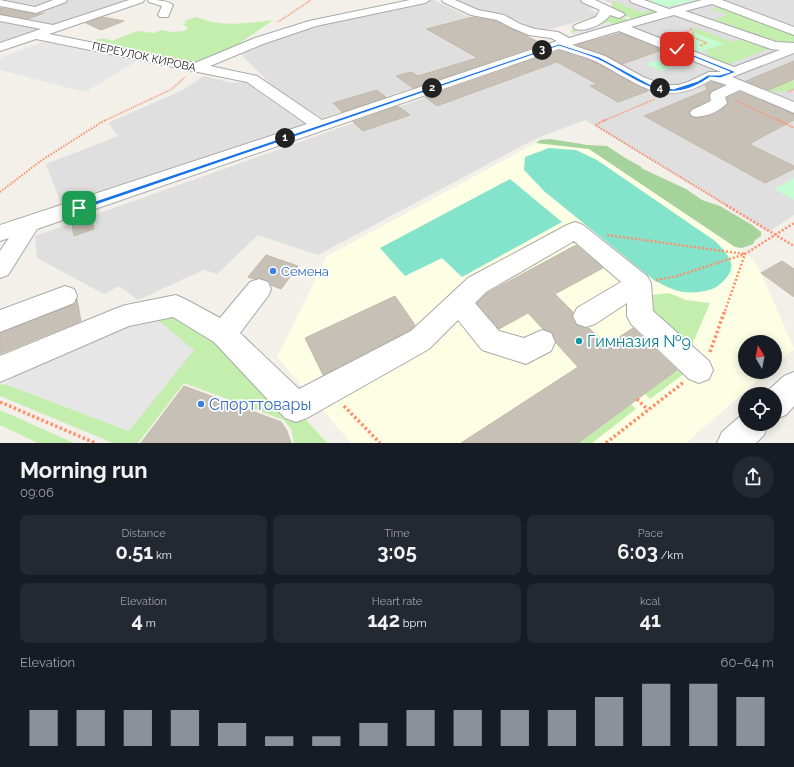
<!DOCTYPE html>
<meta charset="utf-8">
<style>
body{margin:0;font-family:Raleway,sans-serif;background:#242831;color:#f1f3f6;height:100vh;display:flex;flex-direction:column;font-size:15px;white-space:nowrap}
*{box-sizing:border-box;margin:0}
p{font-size:13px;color:#9ea1a6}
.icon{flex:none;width:22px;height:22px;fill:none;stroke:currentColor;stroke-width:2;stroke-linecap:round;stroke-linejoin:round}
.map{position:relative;height:443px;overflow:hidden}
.sheet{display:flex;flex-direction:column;background:#171b24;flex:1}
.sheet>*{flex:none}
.needle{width:26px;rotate:350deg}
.buttons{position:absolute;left:738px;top:335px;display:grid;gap:8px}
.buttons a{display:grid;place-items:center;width:44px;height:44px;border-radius:50%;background:#171b24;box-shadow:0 2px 10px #0003;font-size:20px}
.pin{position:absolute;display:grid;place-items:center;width:34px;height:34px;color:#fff;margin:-17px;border-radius:8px;box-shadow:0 2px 6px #0006}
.km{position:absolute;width:20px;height:20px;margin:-10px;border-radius:50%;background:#222;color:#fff;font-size:11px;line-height:20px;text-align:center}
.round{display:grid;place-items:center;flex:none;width:42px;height:42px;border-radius:21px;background:#242831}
.overview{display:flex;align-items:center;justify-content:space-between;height:68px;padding:0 20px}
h1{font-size:22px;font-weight:700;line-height:30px}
.figures{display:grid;grid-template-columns:repeat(3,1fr);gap:6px;height:68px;padding:4px 20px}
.figures div{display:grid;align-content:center;border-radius:8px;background:#242831;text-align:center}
.figures b{font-size:20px;font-weight:700}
.figures small{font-size:11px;font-weight:400}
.figures p{font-size:11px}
.chart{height:112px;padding:8px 20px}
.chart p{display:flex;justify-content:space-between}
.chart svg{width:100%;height:72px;margin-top:4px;stroke:#8c9099;stroke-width:6}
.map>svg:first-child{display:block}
.residential{fill:#e0dfdf}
.education{fill:#fcffe4}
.grass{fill:#c4eead}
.forest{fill:#a5d39b}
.park{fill:#c5fcd1}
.pitch{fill:#84e4cb}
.parking{fill:#e6e6e6}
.building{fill:#c7c0b7;stroke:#c5b9a9}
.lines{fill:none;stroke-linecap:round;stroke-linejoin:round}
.minor-casing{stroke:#a9a9a9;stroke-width:2}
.path-far3{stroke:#ff8e6c;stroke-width:1.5;stroke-dasharray:1 1;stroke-linecap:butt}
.path-far2{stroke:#ff8e6c;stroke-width:2;stroke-dasharray:1.5 1.5;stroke-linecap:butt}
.path-far1{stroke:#ff8e6c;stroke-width:2.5;stroke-dasharray:2 2;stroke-linecap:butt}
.path{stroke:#ff8e6c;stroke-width:3.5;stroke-dasharray:2.5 2.5;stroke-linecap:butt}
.minor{fill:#fff;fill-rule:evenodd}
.route{fill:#1a73e8;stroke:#fff}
.shop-dot{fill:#3f7fe0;stroke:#fff;stroke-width:1.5}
.culture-dot{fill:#0f9aa8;stroke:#fff;stroke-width:1.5}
.labels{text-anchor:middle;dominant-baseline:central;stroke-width:3.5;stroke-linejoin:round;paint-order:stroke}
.far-street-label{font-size:11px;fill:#222;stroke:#fff}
.shop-label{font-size:13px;fill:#366cbe;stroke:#fff;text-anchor:start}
.near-culture-label{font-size:16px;fill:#0d838f;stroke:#fff;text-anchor:start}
.near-shop-label{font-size:16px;fill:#366cbe;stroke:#fff;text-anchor:start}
</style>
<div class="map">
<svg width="794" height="443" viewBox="0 0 794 443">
<rect width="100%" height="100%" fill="#f2f0e8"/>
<!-- residential -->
<g class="residential">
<polygon points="0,0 130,0 0,44"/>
<polygon points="430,0 434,0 469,17 424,29 485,64 322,118 273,87 238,51 279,35 341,18"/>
<polygon points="455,0 583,0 598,7 589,9 602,15 539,32 515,20 480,11"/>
<polygon points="603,0 701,0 644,16"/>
<polygon points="720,0 794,0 794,27"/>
<polygon points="712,3 794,34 794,215 768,232 585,120 535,139 318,255 258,235 217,274 204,270 138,300 119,286 104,294 37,258 35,236 582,42"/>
<polygon points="204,76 233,83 246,82 305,124 62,206 46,164 118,136 108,123 183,90"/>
</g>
<!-- education -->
<polygon class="education" points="536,143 589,149 753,259 761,273 794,349 775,365 775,342 745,342 745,372 767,372 686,443 351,443 277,357 327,256"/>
<!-- grass -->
<g class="grass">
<polygon points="613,1 642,13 654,9 661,12 635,20 611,10"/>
<polygon points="720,6 794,34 794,45 772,43 729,28 734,26 714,19 728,15 712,9"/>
<polygon points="610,12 631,21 615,25 609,23 571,33 572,30 599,23"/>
<path d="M197 17C223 28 246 23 273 20 248 37 221 60 189 62L91 42C98 38 104 37 112 41L137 31 154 33 161 30 172 32 184 31 188 28 183 24 187 23 184 21Z"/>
<polygon points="693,27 733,42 746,38 773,47 726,65 712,60 705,50 723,44 695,33"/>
<polygon points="794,79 794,88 786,92 768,91"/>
<polygon points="669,293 686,300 710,303 689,352 654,320 652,295"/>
<polygon points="170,316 217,339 294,415 306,420 327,443 294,443 291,429 284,420 184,383 138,443 113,443 0,396 0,385 5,384 129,431 28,361"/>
<polygon points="685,364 689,370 650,399 645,394"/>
<polygon points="631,404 636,409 592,443 578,443"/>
<polygon points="0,410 74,443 38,443 0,425"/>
</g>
<!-- forest -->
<polygon class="forest" points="550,139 588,145 607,146 627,159 640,166 643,169 686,189 702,200 720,206 752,225 761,232 761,236 755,240 753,244 742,248 735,247 589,149 536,143 540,140"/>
<!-- park -->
<g class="park">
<polygon points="653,0 694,0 664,8 646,2"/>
<polygon points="691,31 695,33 724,44 697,52 675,43 679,42 669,38"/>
<polygon points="659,60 674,67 661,71 646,64"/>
<polygon points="794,178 794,200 774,189"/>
</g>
<!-- pitch -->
<g class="pitch">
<path d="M549 148 576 150 597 160 715 241C721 247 729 255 731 263 734 273 720 286 712 289 704 292 692 293 684 292 674 291 664 285 655 281L545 192 524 170 525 157Z"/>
<polygon points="510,179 562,222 462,277 442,258 405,276 380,248"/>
</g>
<!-- parking -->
<g class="parking">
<polygon points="609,22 615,25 577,36 571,33"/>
<polygon points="43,42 137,61 85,92 0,70 0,58"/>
<polygon points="158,320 194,350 129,431 5,384 28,365 123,326"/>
</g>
<!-- building -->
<g class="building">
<polygon points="0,8 36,14 44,13 28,19 0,14"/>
<polygon points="102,17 124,21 101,30 86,23"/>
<polygon points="472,17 496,21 543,44 413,88 396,76 411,72 418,76 477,58 426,29"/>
<polygon points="621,33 662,50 622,64 605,55 577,45"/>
<polygon points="559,51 594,62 648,91 618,102 590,86 597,84 557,62 437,106 425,97"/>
<polygon points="794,61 794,79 769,90 746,81"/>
<polygon points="711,82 723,85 711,91 709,95 709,100 691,109 689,112 691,117 701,118 717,113 728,104 727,98 740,92 794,114 794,120 749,144 794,166 794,169 765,183 644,116 707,90 705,85"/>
<polygon points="377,90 386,97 342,112 333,103"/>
<polygon points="398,106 410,115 363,131 353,122"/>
<polygon points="92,217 94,229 74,236 72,224"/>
<polygon points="576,245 603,268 555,294 573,312 572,317 576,325 586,328 589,328 607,345 633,328 677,370 578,443 461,443 578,367 556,343 552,332 543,329 528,313 499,329 477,303 487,293"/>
<polygon points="266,255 298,266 281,289 271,285 268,281 259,278 254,279 248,277"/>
<polygon points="782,261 794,269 794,297 761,273"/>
<polygon points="395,296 415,325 410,330 323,375 305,338"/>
<polygon points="77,299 81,321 0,354 0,333 75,304"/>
<polygon points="184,386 281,422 287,431 291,443 141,443"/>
</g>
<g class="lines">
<!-- minor casing -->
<g class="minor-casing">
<g id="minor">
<polygon points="0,0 35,7 53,0 67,0 66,2 36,13 0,6"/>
<path d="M129 0H144L143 2 49 34 195 63 255 38 309 21 410 0H430L425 3 316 26 263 44 210 66 257 76 322 120 557 41 551 38 529 35 512 28 497 20 471 15 443 2 442 0H455L478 10 504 15 520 24 535 29 558 32 569 38 658 12 631 2 630 0H644L669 9 702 0H722L794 27V35L712 4 685 11 776 42 794 43V53L732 77 794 102V113L740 90 725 97 727 103C721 111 702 119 692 116L690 113 692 110 711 101 710 95 712 92 727 85 711 80C661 110 639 83 595 61 583 56 571 53 559 49L37 229 8 275 0 278V251L9 238 0 241V225L307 124 247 82 36 39 0 51V43L41 29 0 21V15L53 25ZM674 15 771 49 780 50 734 67 631 27ZM619 31 721 72H709L688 82 678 85H666L645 78 605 56 572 45Z"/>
<path d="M148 0C156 0 167 0 173 5L168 17H160L158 15 162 6 149 2Z"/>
<path d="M581 0H595L623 13 625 15 619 18 610 15C603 25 586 32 575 29L573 27 575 25 596 17 600 10 582 2Z"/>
<polygon points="575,222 583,225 647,276 651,283 653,311 709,361 713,370 709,379 699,383 689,379 631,324 627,316 627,303 595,324 586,327 577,324 573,316 577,308 621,282 574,241 486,292 475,303 499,331 524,338 542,330 551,333 555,342 551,351 526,364 482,350 458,320 429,349 307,418 296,422 285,418 214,342 173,317 129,326 0,382 0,356 117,308 126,305 176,295 185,299 220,318 250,282 259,279 268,282 271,289 268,296 240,333 299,389 411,331 468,278 567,225"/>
<polygon points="65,286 74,289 77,296 74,303 0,332 0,310"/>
<polygon points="794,372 794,406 786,415 775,419 775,394 764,394 784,376"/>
<polygon points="745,412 745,424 768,424 764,435 756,443 717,443 722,432"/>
</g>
</g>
<!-- path-far3 -->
<g class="path-far3">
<polyline points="278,22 311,0"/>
<polyline points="691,28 695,38 707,43 701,45 702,47"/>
<polyline points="673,35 691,30"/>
<polyline points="788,92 794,89"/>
<polyline points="736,101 780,121"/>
<polyline points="104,121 172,89 185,77"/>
<polyline points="603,121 655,99"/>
</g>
<!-- path-far2 -->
<g class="path-far2">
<polyline points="605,120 595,125 728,206"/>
<polyline points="778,120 794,128"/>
<polyline points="0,192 42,160 105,120"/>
</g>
<!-- path-far1 -->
<g class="path-far1">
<polyline points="726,205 794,246"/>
<polyline points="607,235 745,254"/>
<polyline points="656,280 677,276 745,254"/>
<polyline points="725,311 745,254 794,223"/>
</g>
<!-- path -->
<g class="path">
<polyline points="710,352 725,310"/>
<polyline points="637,399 648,410"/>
<polyline points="0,402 95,443"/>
<polyline points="344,406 380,443"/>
<polyline points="606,443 684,382"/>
</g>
<!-- minor -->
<use href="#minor" class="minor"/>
</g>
<!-- route -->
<path class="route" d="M559 44 599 57 651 85 673 89 698 81 708 75H720L730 72 676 50V48L736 72 720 78 710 77C664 110 638 78 597 59 585 54 571 50 559 46L81 210H79L75 208Z"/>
<!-- markers -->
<g class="shop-dot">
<circle cx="273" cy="271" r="4"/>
<circle cx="201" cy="404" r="4"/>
</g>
<circle class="culture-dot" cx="579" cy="341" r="4"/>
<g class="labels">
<!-- far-street labels -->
<g class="far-street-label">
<text transform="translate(144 57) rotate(12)">ПЕРЕУЛОК КИРОВА</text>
</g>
<!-- shop labels -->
<g class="shop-label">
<text x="281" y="271">Семена</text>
</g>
<!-- near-culture labels -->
<g class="near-culture-label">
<text x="587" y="341">Гимназия №9</text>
</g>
<!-- near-shop labels -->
<g class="near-shop-label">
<text x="209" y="404">Спорттовары</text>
</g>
</g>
</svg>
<div class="buttons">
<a><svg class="needle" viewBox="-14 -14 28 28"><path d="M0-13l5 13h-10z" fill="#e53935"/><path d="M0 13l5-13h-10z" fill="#9ea1a6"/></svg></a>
<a><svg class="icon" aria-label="locate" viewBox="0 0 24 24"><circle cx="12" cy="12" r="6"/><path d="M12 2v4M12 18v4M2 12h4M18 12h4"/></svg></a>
</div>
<div class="pin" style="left:79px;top:208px;background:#1e9e55"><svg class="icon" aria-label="arrive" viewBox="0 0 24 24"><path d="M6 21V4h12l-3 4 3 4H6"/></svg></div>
<div class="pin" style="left:677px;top:49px;background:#d93025"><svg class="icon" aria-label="check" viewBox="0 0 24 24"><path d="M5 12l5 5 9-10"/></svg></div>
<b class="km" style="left:285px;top:138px">1</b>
<b class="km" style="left:432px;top:88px">2</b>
<b class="km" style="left:542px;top:50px">3</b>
<b class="km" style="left:660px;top:88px">4</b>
</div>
<section class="sheet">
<div class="overview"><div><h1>Morning run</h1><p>09:06</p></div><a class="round"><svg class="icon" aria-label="share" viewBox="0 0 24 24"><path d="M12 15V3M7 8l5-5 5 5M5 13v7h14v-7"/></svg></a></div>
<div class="figures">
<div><p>Distance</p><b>0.51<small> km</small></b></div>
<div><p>Time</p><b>3:05</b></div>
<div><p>Pace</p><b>6:03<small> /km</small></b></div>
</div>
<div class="figures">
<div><p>Elevation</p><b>4<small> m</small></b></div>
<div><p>Heart rate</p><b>142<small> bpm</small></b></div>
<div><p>kcal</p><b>41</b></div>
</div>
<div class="chart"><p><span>Elevation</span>60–64 m</p>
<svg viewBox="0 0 160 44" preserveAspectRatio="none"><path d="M5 44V22M15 44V22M25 44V22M35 44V22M45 44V30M55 44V38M65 44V38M75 44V30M85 44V22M95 44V22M105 44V22M115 44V22M125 44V14M135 44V6M145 44V6M155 44V14"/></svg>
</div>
</section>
